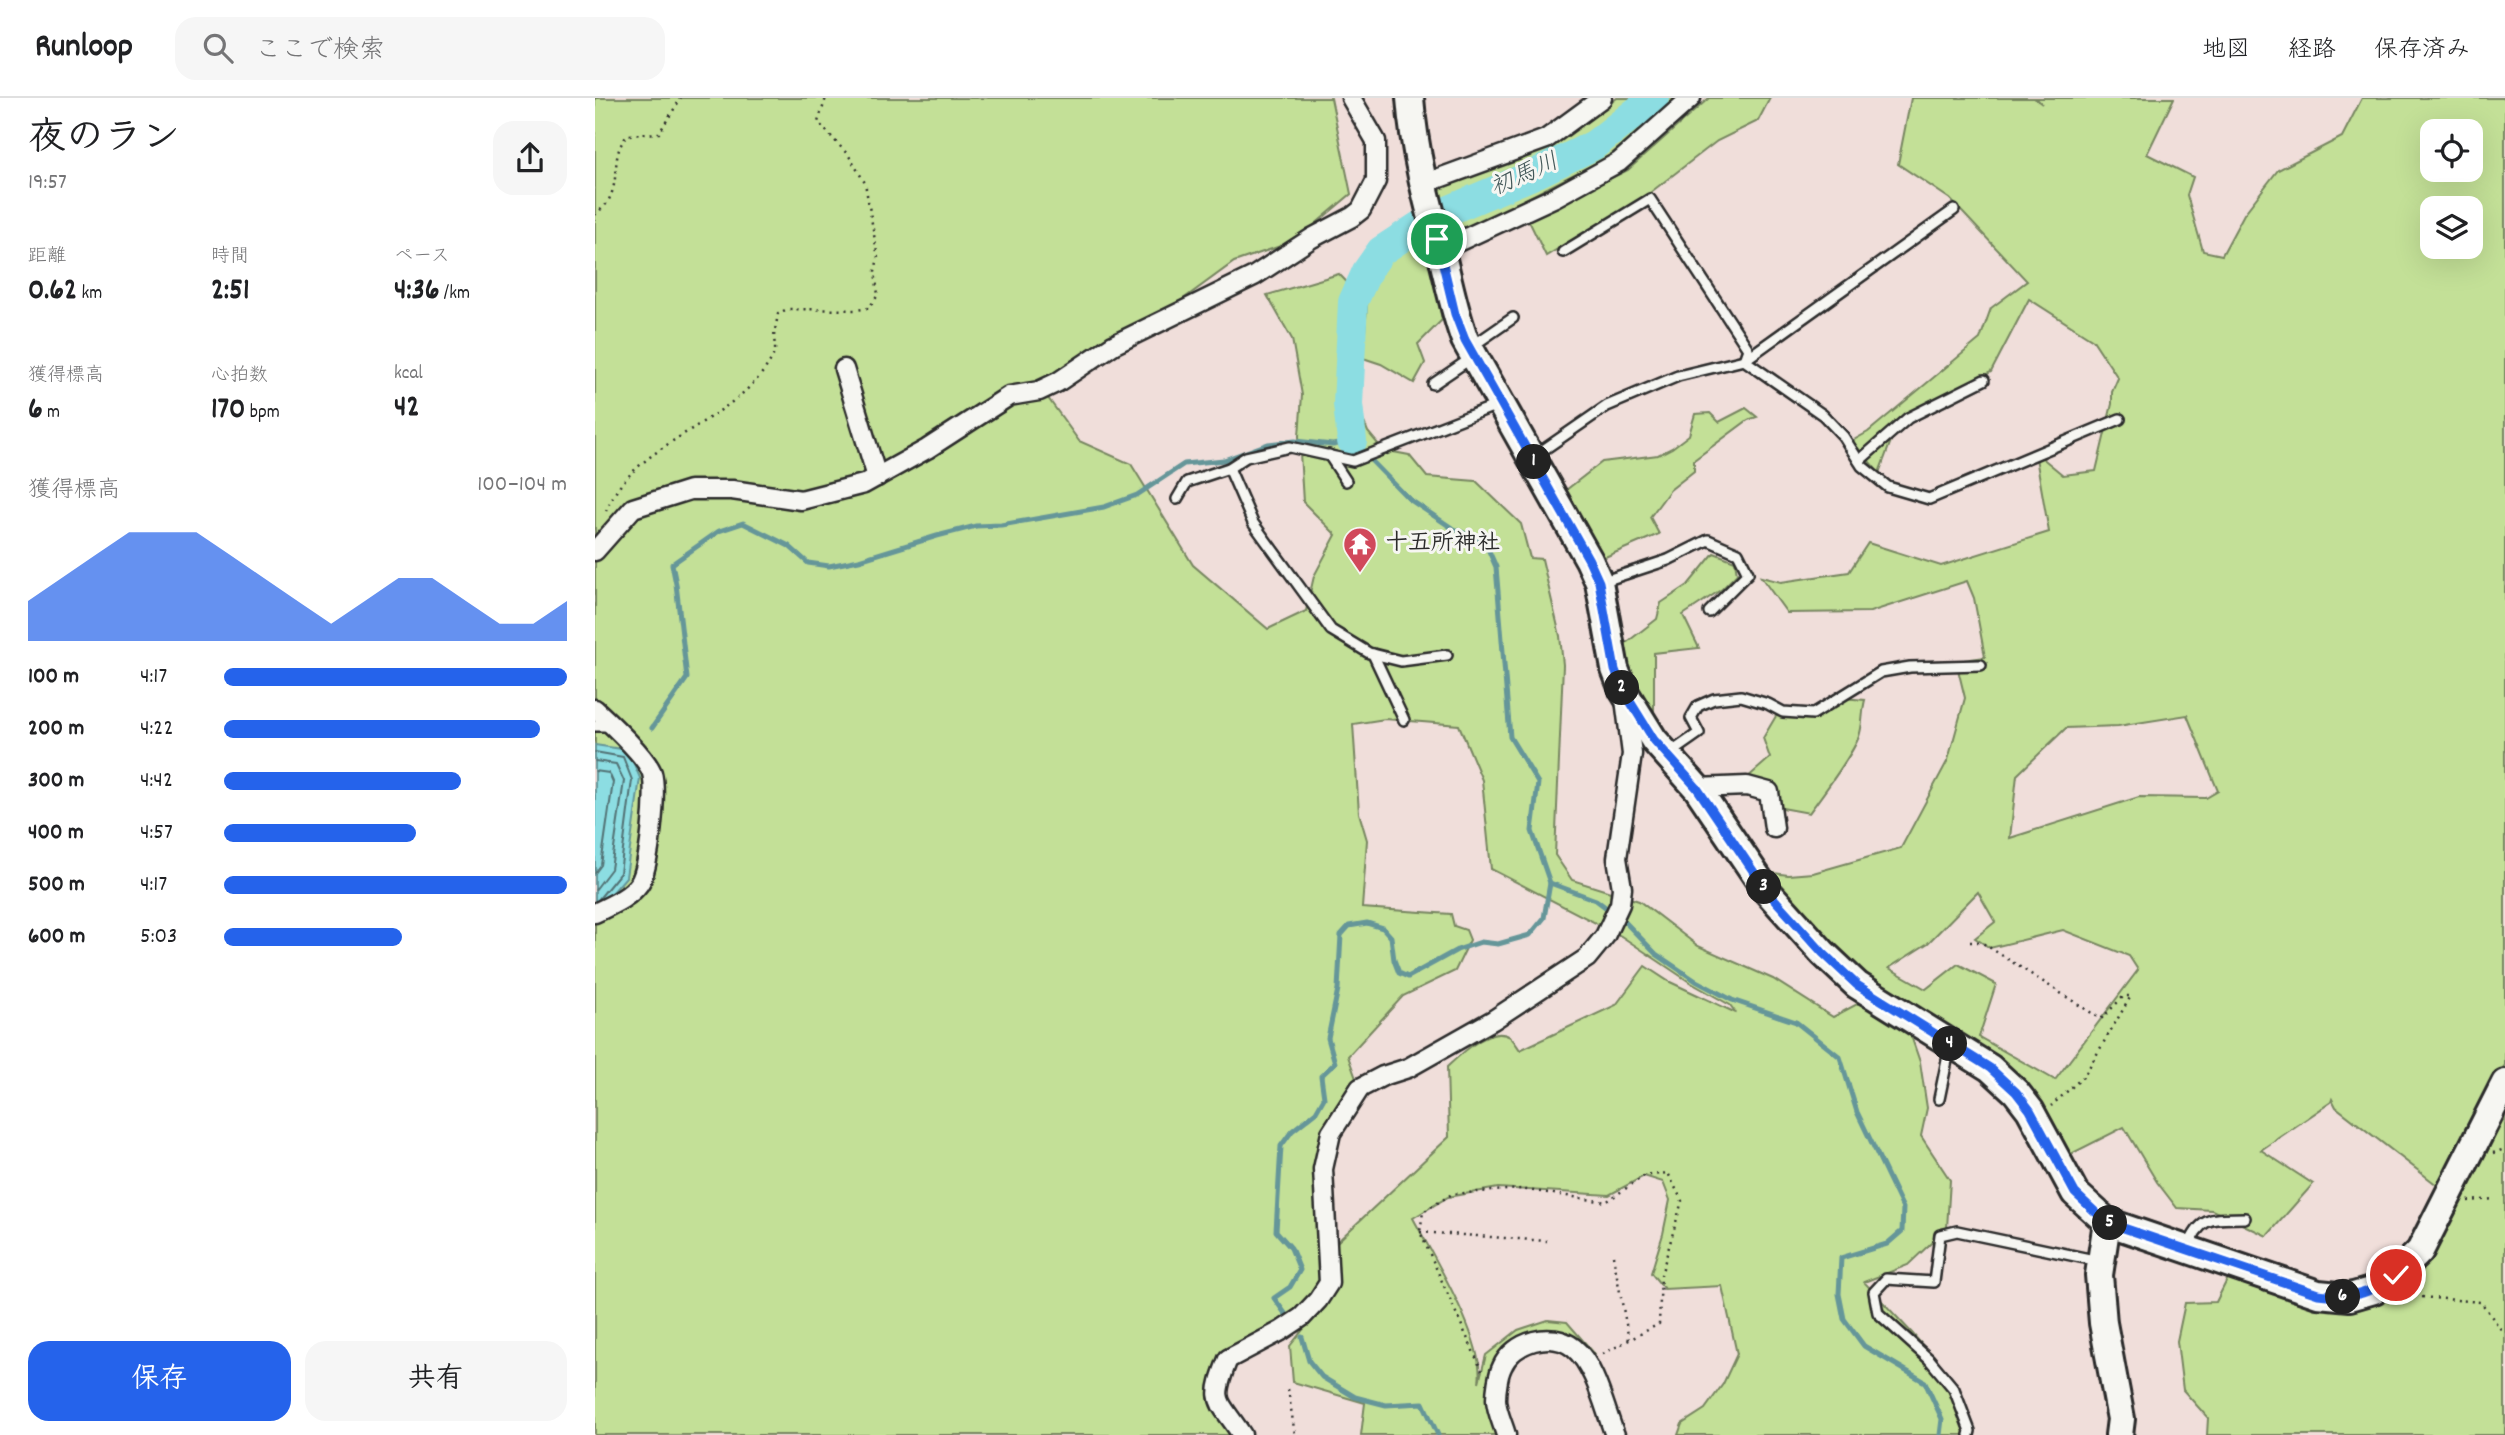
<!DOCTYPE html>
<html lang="ja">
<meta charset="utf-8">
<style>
body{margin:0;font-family:Dekko,"Klee One",sans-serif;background:#f6f6f6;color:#202124;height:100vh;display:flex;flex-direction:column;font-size:26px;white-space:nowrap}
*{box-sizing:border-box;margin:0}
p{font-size:23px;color:#757577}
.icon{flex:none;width:38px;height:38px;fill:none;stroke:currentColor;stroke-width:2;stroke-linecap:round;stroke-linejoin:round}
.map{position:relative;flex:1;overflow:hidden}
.side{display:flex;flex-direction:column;background:#fff;width:595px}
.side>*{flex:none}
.buttons{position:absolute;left:1825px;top:21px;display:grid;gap:14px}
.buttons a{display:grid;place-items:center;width:63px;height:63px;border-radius:14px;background:#fff;box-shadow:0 7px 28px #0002;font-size:35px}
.pin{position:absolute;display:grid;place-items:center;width:60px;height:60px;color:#fff;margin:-30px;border:4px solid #fff;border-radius:50%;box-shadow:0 2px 7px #0007}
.km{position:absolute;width:35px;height:35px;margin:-18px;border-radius:50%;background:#222;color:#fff;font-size:19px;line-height:35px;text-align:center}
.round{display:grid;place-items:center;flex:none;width:74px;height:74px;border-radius:21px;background:#f6f6f6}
.summary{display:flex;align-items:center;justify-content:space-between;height:119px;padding:0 28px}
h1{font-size:38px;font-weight:800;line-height:52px}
.metrics{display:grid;grid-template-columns:repeat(3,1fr);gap:10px;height:119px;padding:7px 28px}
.metrics div{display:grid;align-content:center}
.metrics b{font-size:30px;font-weight:800}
.metrics small{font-size:19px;font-weight:400}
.metrics p{font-size:19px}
.chart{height:196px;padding:14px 28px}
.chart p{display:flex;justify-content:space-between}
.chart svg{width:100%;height:126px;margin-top:7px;fill:#2563eb;opacity:.7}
.action{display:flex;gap:14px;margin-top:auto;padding:14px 28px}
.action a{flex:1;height:80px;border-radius:21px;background:#2563eb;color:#fff;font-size:28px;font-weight:800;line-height:80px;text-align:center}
.action a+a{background:#f6f6f6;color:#202124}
ul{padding:0 28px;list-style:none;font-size:23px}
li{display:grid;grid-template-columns:112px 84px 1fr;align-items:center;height:52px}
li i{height:18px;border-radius:9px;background:#2563eb}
header{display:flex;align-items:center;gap:42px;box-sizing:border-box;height:98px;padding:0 35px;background:#fff;border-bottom:2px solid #e0e0e0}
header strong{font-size:33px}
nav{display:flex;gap:38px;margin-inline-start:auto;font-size:24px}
.search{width:490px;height:63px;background:#f6f6f6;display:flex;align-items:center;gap:18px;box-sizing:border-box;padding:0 24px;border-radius:21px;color:#757577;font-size:26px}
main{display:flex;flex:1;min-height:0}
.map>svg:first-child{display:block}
.green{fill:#c3e097;stroke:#778661;stroke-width:2;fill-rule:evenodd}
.water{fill:#8cdde2;stroke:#659699;stroke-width:2}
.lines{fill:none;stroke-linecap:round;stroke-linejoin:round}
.shore{stroke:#527274;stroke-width:2}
.stream{stroke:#659699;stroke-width:5}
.river{stroke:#8cdde2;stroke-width:30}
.lane-casing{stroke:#2b2b2b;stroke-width:14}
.street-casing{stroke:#2b2b2b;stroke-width:23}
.secondary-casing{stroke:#2b2b2b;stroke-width:32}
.path{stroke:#2b2b2b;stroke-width:2.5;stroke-dasharray:2 5;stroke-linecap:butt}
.lane{stroke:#f6f6f2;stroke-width:9}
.street{stroke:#f6f6f2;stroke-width:18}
.secondary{stroke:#f6f6f2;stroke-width:26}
.route-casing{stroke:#fff;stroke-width:14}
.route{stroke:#2563eb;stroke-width:9}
.labels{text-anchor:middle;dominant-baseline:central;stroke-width:6;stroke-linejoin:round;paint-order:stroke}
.poi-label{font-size:23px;font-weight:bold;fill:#2b2b2b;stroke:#f6f6f2;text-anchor:start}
.water-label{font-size:24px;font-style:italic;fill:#435859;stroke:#f6f6f2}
</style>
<header>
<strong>Runloop</strong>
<div class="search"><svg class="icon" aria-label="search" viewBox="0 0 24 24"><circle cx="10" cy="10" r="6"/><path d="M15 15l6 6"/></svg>ここで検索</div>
<nav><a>地図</a><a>経路</a><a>保存済み</a></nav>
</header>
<main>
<section class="side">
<div class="summary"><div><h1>夜のラン</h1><p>19:57</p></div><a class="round"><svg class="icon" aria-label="share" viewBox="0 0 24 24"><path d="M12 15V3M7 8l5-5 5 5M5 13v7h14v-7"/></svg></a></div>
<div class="metrics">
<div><p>距離</p><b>0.62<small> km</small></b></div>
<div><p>時間</p><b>2:51</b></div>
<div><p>ペース</p><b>4:36<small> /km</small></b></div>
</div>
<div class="metrics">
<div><p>獲得標高</p><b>6<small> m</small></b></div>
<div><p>心拍数</p><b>170<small> bpm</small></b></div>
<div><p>kcal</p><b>42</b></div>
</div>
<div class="chart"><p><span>獲得標高</span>100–104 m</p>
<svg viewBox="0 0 160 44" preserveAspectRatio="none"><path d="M0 44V30L10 22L20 14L30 6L40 6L50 6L60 14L70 22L80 30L90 38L100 30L110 22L120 22L130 30L140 38L150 38L160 30V44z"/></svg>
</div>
<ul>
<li><b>100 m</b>4:17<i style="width:100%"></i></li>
<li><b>200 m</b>4:22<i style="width:92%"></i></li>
<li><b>300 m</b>4:42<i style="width:69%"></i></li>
<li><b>400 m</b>4:57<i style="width:56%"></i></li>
<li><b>500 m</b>4:17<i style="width:100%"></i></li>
<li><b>600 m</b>5:03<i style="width:52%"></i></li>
</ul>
<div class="action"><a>保存</a><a>共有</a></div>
</section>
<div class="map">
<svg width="1910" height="1337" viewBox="0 0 1910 1337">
<rect width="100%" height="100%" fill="#f0deda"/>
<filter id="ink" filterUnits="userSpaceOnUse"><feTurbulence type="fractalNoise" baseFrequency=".0143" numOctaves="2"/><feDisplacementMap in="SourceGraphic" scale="14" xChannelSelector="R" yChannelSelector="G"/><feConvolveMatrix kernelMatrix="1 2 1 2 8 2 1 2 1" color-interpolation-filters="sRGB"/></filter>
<g filter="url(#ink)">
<!-- green -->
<g class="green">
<path d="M0 0H736L756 96 700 143 639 164 453 300 484 343 536 366 598 467 673 531 711 513 719 478 741 437 708 404 704 338 707 297 697 241 672 197 744 176 769 202 760 287 764 312 773 334 788 352 814 357 832 379 881 383 926 426 935 460 947 461 965 538 968 567 960 757 977 782 1044 803 1103 848 1178 881 1238 919 1264 905 1300 918 1313 929 1325 964 1332 1010 1326 1038 1355 1082 1352 1130 1313 1167 1269 1184 1317 1235 1364 1290 1375 1337H1083L1087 1326 1110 1311 1128 1286 1142 1256 1127 1188 1069 1191 1056 1175 1068 1136 1075 1102 1068 1084 1049 1078 1014 1097 903 1090 853 1099 818 1120C838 1158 891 1244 884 1284L891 1257 923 1232 953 1222 972 1224 999 1255 993 1257 945 1239 907 1267 911 1337H766L770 1305 698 1284 695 1248 739 1193 741 1145 854 1039 852 969C865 957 896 926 915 939 919 942 922 948 925 952L1021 907 1050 868 1073 883 1141 915 1135 907 1096 885 1026 838 896 771 887 682 864 627 790 621 758 626 764 715 772 742 767 810 856 816 859 828 871 832 875 842 860 873 808 898 753 958 764 989 736 1036 734 1185 718 1208 633 1262 622 1290 644 1337H0Z"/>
<polygon points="1022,0 1082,0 1013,59 864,135 850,135 841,94 846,86 947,50 987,27"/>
<polygon points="1114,0 1175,0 1163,23 1122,43 1056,94 951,158 933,121 1033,72"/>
<path d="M1316 0H1439L1447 6 1441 0H1579L1552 56 1598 79 1592 97 1608 153 1627 157 1649 116 1683 72 1747 39 1767 0H1910V967L1890 995 1891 1056 1910 1017V1337H1612L1613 1320 1588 1292 1582 1243 1590 1205 1621 1204 1633 1180 1746 1212 1812 1187 1860 1101 1741 1009 1737 1001 1736 1004 1666 1052 1718 1086 1672 1138 1617 1112 1582 1110 1562 1084 1529 1029 1474 1057 1455 1028 1258 871 1164 773 1193 777 1218 775 1306 750 1353 662 1370 600 1361 563 1390 559 1379 500 1372 483 1275 514 1192 515 1166 479 1186 484 1254 474 1273 445 1346 468 1454 434 1440 354 1468 377 1501 373 1517 306V294L1523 280 1498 242 1434 201 1396 274 1341 301 1302 327 1284 375 1257 343 1273 334 1385 241 1396 210 1432 183 1355 101 1303 66ZM1838 33H1876V72H1838ZM1838 110H1876V149H1838ZM1592 617 1623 693 1611 700 1544 699 1415 740 1422 677 1471 630 1523 628ZM1383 794 1400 824 1380 840 1395 850 1468 832 1534 858 1543 872 1460 982 1384 939 1401 886 1363 866 1331 891 1294 870 1333 845Z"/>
<polygon points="830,135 847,222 823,246 830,265 819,285 786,266 768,260 773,195 772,173"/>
<polygon points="1151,310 1162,319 1153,322 1099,362 1099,373 1075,392 1055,419 1064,436 1010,459 996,450 971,407 971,392 1007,364 1063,357 1077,350 1094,337 1100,316 1115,315 1124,324"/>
<polygon points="1119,455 1140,463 1142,476 1127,491 1088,517 1104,550 1059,555 1059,617 1030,564 1031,545 1062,521 1066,505 1093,487"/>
<path d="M1247 600 1270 602C1267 613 1268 624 1265 635 1261 653 1226 698 1214 715L1182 709 1152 680 1175 660 1168 640 1181 618 1201 619Z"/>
</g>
<!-- water -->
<polygon class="water" points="0,647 33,652 45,680 31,779 0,815"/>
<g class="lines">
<!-- shore -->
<g class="shore">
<polyline points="0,654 28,659 37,682 25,775 3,802"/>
<polyline points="0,663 21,666 29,683 16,771 0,792"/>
<polyline points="0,673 14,675 18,684 6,767 0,775"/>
</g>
<!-- stream -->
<g class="stream">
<polyline points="57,630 92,580 81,486 77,466 124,433 148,425 194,448 213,465 234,468 264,462 342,438 381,428 406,427 509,409 542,397 589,366 629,362 673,346 700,343 738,347 757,343 814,401 857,430 890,444 901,469 915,639 943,685 937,733 955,785 949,820 935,837 903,846 886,844 862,852 813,879 804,875 799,862 796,839 788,830 772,825 754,828 746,837 743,891 733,940 740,965 726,978 729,1000 721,1014 697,1033 686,1048 681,1133 696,1150 705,1172 695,1189 679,1200 694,1221"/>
<polyline points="955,785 1001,802 1030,824 1061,856 1101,883 1137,902 1201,924 1245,959 1262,1014 1308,1110 1307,1133 1292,1146 1246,1160 1244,1196 1249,1221 1269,1248 1330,1284 1347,1321 1345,1337"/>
<polyline points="707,1239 714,1263 727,1279 760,1299 791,1307 828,1305 843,1337"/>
</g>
<!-- river -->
<polyline class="river" points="757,343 753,306 758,204 772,173 786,153 838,119 942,75 999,47 1059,0"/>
<!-- lane casing -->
<g class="lane-casing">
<g id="lane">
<polyline points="968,154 1055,101 1153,251 1149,262"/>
<polyline points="876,249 918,220"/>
<polyline points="1151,261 1359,112"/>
<polyline points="838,286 878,259"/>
<polyline points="734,357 751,383"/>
<polyline points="938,359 1012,308 1083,278 1149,262 1228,317 1248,338 1267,368 1293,389 1334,401 1525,321"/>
<polyline points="1264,363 1313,320 1389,282"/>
<polyline points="634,370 658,425 736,532 774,555 806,563 852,557"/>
<polyline points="582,401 592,384 634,370 651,359 695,349 758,363 905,306"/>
<polyline points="1006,484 1073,462 1113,442 1143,455 1153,475 1114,514"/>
<polyline points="778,556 809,622"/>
<polyline points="0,628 16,628"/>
<polyline points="1074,656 1104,635 1096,620 1103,608 1119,601 1146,598 1173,606 1188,614 1218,616 1286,574 1315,569 1386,567"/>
<polyline points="1344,1001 1355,948"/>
<path d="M1593 1149C1606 1116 1619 1121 1650 1120"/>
<polyline points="1374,1337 1375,1333 1359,1291 1334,1261 1283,1215 1279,1194 1291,1181 1339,1184 1345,1137 1362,1133 1504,1163"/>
</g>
</g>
<!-- street casing -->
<g class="street-casing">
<g id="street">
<polyline points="828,86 951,41 1007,0"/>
<polyline points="845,152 960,99 1024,64 1096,0"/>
<polyline points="249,271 282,379"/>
<polyline points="0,453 38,410 95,392 137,392 206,402 269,386 332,351 414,298 444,293 463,284 518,247 659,178 717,140 757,119 766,112 781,83 781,43 756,0"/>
<path d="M0 611C13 623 52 659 57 675 62 693 55 770 44 786 34 800 16 807 0 815"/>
<polyline points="1102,690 1152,688 1174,694 1179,730"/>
<path d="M647 1337C623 1300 615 1306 633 1261L686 1233 707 1219 723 1202 734 1185 728 1071 736 1035 765 990 788 978 813 970 898 922 992 860 1010 838 1025 806 1027 790 1022 760 1037 656 1030 601"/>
<path d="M911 1337C908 1326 901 1312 901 1301 901 1293 903 1277 907 1269 918 1243 957 1232 979 1250 1000 1267 1010 1312 1020 1337"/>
</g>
</g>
<!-- secondary casing -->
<g class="secondary-casing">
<g id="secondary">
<path d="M815 0C819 53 832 103 846 154 854 184 859 213 870 242L994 462 1004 484 1020 571 1028 592 1059 642 1102 690 1171 792 1228 855 1262 887 1395 970 1421 994 1435 1012 1480 1095 1512 1124 1723 1196 1755 1199 1779 1192 1801 1177 1825 1153 1910 985"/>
<polyline points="1512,1124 1504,1177 1508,1225 1526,1321 1524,1337"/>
</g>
</g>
<!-- path -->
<g class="path">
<path d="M0 117C4 113 9 109 12 105 27 81 14 56 33 37L64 35 86 0"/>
<path d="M11 413C38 342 144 325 178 258 182 252 179 245 179 238 180 231 182 223 183 216L192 211 262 212 274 210 283 197 280 173 283 160 270 85 254 58 223 24 231 0"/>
<polyline points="1375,844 1386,844 1506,921 1529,898 1536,898 1489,978 1456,1008"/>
<polyline points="1898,1055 1910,1051"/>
<polyline points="1873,1103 1899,1101"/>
<polyline points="825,1134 952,1143"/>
<polyline points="1018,1157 1034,1242"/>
<polyline points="1814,1194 1826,1199 1886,1204 1907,1233"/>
<polyline points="887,1273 825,1134 828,1114 857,1096 926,1091 1011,1104 1049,1078 1073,1075 1087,1103 1066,1177 1064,1226 1006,1257"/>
<polyline points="693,1291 700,1337"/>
</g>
<!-- lane -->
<use href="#lane" class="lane"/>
<!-- street -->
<use href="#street" class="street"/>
<!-- secondary -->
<use href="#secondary" class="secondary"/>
</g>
</g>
<g class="lines" filter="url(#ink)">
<!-- route casing -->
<g class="route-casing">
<path id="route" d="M842 141 860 216 870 242 994 462 1004 484 1020 572 1028 592 1059 642 1102 690 1171 792 1228 855 1262 887 1395 970 1421 994 1435 1012 1480 1095 1511 1124 1723 1196C1760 1200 1770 1198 1801 1177"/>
</g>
<!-- route -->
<use href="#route" class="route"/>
</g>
<!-- icons -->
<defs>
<g id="temple-pin" transform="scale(1.75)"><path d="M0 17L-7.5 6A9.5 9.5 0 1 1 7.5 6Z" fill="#d1495b" stroke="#f6f6f2"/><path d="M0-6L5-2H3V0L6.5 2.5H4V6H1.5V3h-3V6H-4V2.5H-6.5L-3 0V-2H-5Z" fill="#fff"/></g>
</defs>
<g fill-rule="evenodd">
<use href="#temple-pin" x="765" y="446"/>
</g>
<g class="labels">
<!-- poi labels -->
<g class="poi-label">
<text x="790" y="446">十五所神社</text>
</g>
<!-- water labels -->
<g class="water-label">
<text transform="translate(930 78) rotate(-24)">初馬川</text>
</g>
</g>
</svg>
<div class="buttons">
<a><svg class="icon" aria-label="locate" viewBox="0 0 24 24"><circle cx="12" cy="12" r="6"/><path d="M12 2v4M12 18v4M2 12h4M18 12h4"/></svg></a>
<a><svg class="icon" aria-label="layers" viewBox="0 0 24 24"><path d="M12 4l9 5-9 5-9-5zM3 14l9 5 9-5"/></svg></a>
</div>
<div class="pin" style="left:842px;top:141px;background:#1e9e55"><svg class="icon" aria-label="arrive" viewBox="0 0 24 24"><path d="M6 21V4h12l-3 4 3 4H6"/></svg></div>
<div class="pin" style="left:1801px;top:1177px;background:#d93025"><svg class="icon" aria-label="check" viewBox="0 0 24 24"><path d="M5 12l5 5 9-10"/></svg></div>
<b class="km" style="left:939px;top:364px">1</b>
<b class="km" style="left:1027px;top:590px">2</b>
<b class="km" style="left:1169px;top:789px">3</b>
<b class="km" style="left:1355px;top:946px">4</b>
<b class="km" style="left:1515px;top:1125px">5</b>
<b class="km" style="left:1748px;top:1199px">6</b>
</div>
</main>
